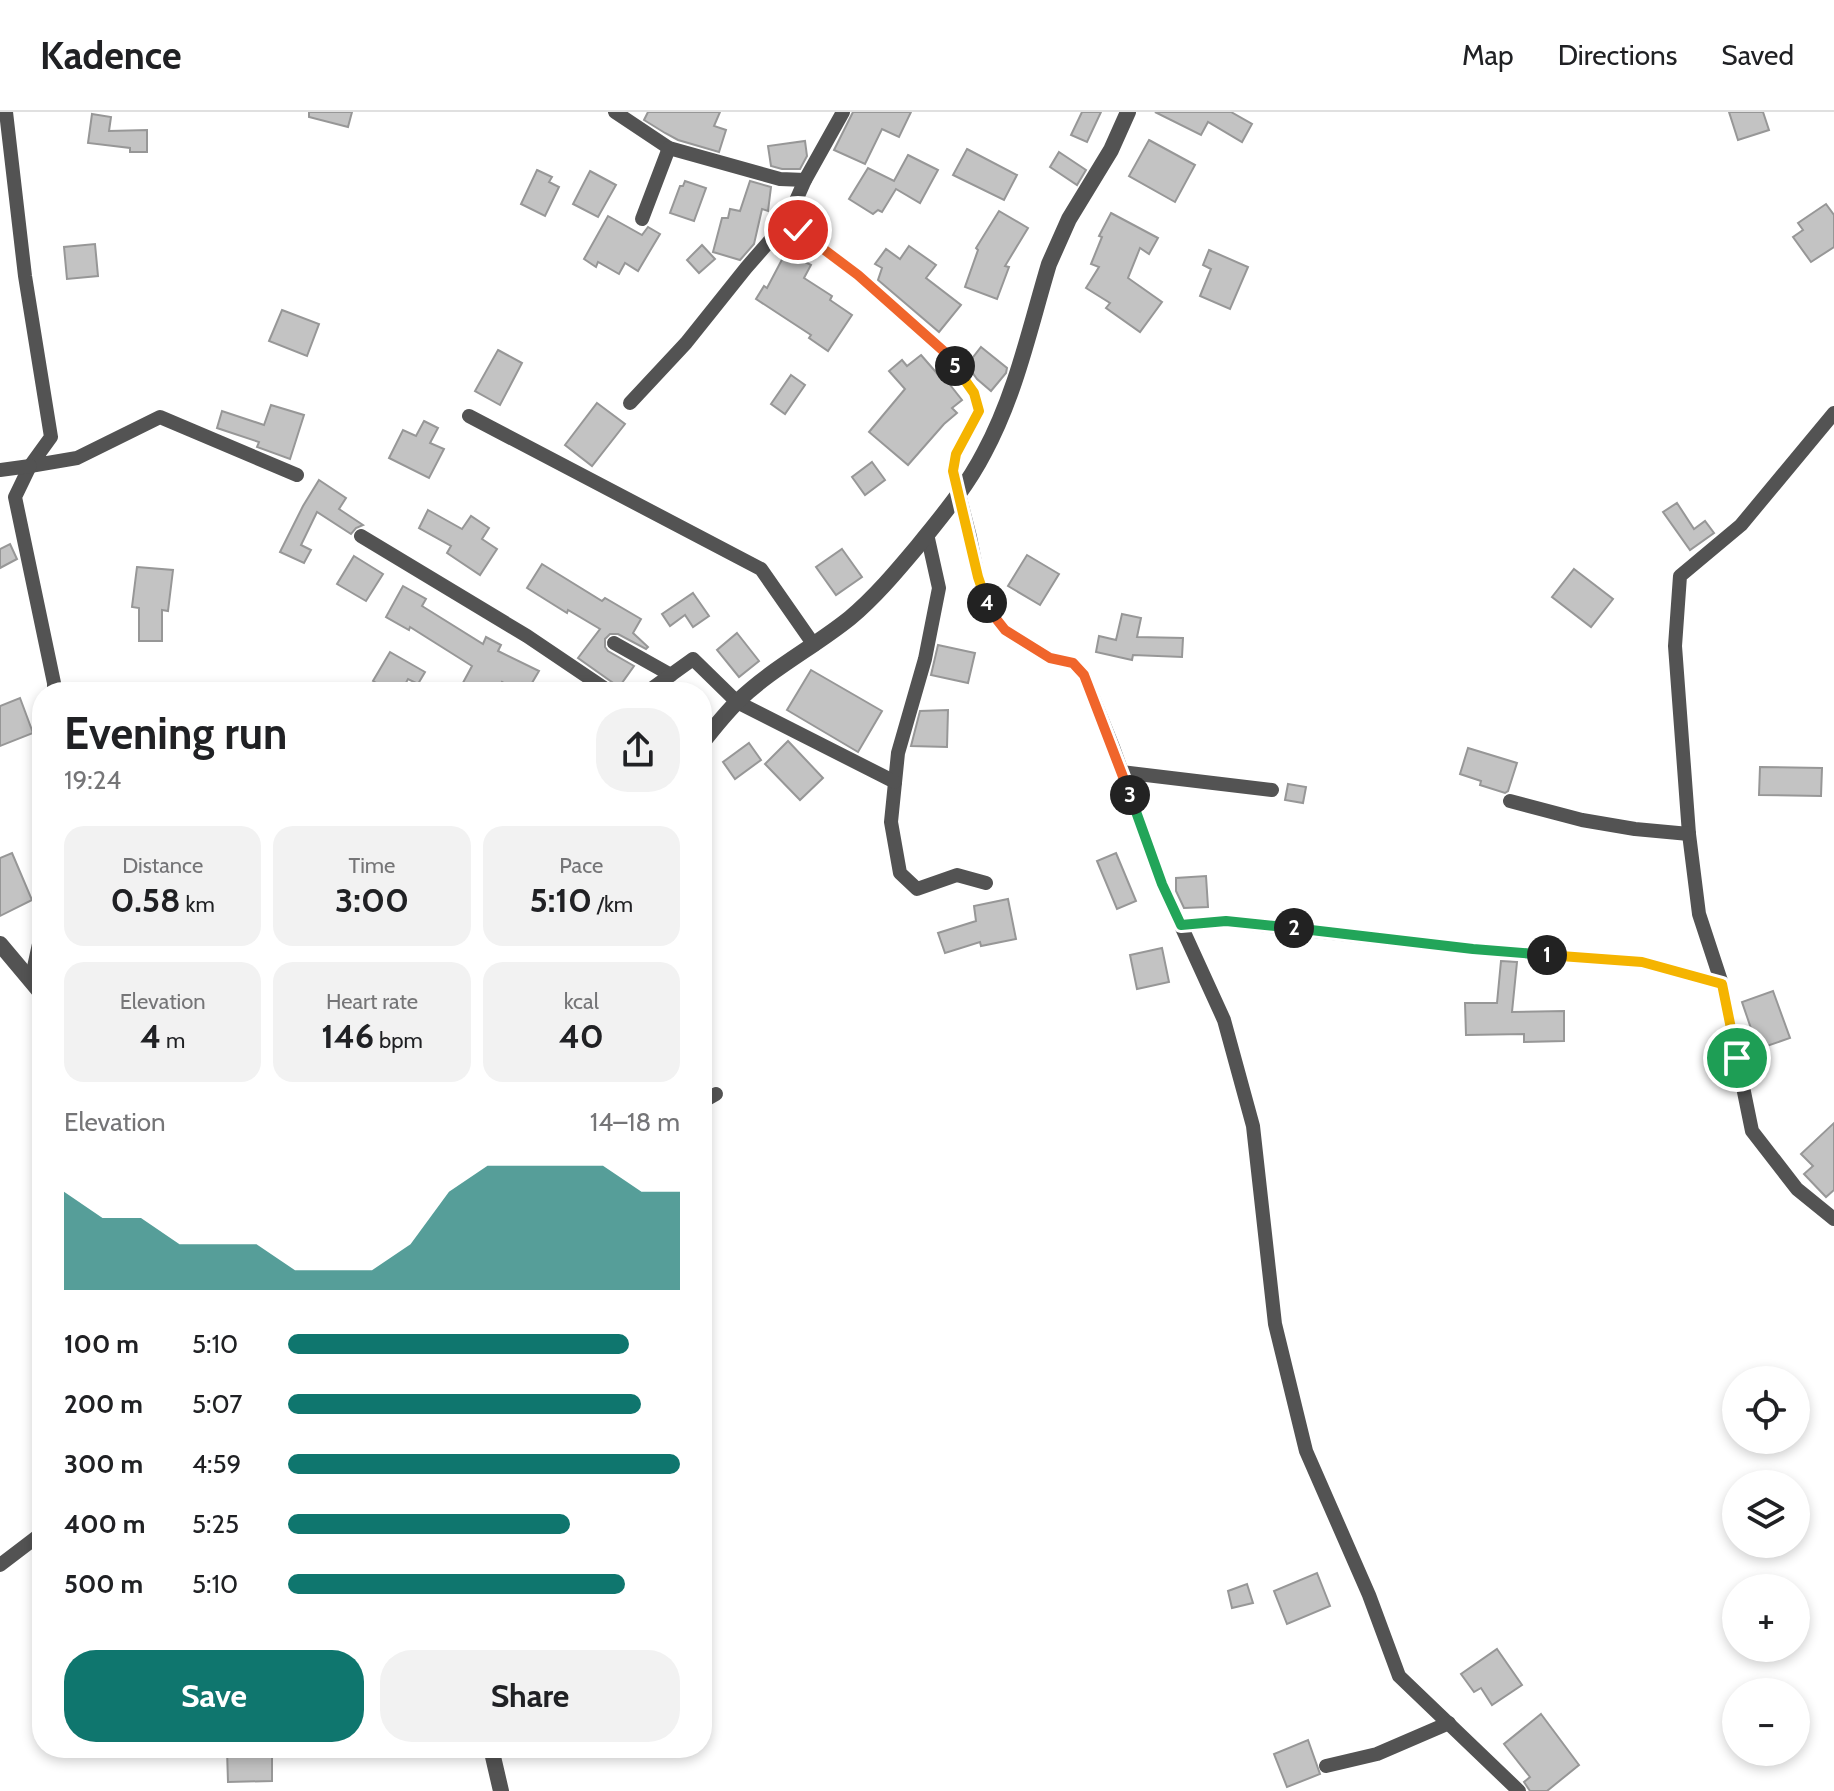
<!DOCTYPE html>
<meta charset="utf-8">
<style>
body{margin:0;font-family:Cabin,sans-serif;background:#f2f2f2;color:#202124;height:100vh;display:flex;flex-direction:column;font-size:30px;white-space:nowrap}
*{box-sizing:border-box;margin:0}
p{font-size:26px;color:#757577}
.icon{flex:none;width:44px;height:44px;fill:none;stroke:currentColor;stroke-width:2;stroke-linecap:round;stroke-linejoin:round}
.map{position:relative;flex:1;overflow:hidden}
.details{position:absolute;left:32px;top:570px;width:680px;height:1076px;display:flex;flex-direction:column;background:#fff;border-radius:32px;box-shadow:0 4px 12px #0003}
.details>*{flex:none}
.buttons{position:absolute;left:1722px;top:1254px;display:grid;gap:16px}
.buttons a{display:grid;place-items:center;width:88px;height:88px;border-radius:50%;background:#fff;box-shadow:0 4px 12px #0003;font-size:40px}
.pin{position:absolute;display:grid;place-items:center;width:68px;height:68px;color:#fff;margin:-34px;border:4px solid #fff;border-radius:50%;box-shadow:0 2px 8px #0007}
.km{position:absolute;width:40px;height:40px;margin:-20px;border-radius:50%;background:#222;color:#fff;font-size:22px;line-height:40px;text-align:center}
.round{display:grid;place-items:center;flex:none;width:84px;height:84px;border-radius:32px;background:#f2f2f2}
.summary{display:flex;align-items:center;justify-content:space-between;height:136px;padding:0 32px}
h1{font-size:44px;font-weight:700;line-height:60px}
.figures{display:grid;grid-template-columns:repeat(3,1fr);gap:12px;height:136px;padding:8px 32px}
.figures div{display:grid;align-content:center;border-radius:20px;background:#f2f2f2;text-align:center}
.figures b{font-size:34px;font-weight:700}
.figures small{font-size:22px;font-weight:400}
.figures p{font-size:22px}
.chart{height:224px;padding:16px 32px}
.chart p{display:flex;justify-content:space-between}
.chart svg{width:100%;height:144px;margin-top:8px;fill:#0f766e;opacity:.7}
.primary-button{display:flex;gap:16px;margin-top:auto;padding:16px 32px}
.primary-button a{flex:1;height:92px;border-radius:32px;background:#0f766e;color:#fff;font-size:32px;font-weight:700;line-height:92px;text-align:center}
.primary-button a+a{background:#f2f2f2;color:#202124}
ul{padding:0 32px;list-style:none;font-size:26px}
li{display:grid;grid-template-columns:128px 96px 1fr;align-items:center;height:60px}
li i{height:20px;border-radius:10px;background:#0f766e}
header{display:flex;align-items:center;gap:48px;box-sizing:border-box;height:112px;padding:0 40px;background:#fff;border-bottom:2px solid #e0e0e0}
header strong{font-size:38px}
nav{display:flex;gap:44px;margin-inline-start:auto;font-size:28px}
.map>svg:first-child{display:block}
.building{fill:#c3c3c3;stroke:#979797;stroke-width:2}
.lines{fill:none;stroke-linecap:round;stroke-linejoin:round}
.minor{stroke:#535353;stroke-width:14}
.tertiary{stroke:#535353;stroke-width:16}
.split-1-casing{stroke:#fff;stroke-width:16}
.split-2-casing{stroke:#fff;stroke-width:16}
.split-3-casing{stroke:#fff;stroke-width:16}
.split-4-casing{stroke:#fff;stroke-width:16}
.split-5-casing{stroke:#fff;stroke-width:16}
.split-6-casing{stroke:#fff;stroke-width:16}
.split-1{stroke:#f5b400;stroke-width:10}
.split-2{stroke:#22a559;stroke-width:10}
.split-3{stroke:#22a559;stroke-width:10}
.split-4{stroke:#f0652b;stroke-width:10}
.split-5{stroke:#f5b400;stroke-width:10}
.split-6{stroke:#f0652b;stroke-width:10}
</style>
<header>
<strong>Kadence</strong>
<nav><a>Map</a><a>Directions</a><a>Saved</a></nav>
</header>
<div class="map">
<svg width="1834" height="1679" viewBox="0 0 1834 1679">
<rect width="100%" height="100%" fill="#fff"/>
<!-- building -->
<g class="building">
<polygon points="309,0 352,0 348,15 309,5"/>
<polygon points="648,0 720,0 714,14 726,18 719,40 678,28 665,21 644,8"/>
<polygon points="853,0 911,0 899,25 882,17 865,52 834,38"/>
<polygon points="1082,0 1101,0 1087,30 1071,23"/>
<polygon points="1155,0 1231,0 1252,12 1242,30 1208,10 1201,23"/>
<polygon points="1729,0 1763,0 1769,18 1738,28"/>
<polygon points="92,2 111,5 109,19 147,18 147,40 130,40 130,36 88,31"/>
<polygon points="1149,28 1195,53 1175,90 1129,64"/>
<polygon points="805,29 807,44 800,57 782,57 771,54 768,34"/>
<polygon points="967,37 1017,63 1004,88 953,63"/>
<polygon points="1059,40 1086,58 1077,73 1050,55"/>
<polygon points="908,43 938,58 920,91 896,77 882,100 878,98 873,102 849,87 868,56 894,69"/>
<polygon points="537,58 552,65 549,70 559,75 545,104 521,92"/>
<polygon points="590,59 616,73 598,105 573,92"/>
<polygon points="685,69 706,76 694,109 670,101 680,74 683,74"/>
<polygon points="750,69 771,75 768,99 762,97 754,132 740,148 713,140 722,106 728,106 730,97 740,99"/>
<polygon points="1826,92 1834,103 1834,135 1811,150 1793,125 1803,118 1798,111"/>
<polygon points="999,99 1028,116 1005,154 1009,155 997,187 965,175 978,138 976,136"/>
<polygon points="1111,101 1158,126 1149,142 1140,136 1128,166 1162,190 1140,220 1106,196 1110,191 1086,176 1099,155 1091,152 1102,125 1099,124"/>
<polygon points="608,104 642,123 648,115 660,122 638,159 625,151 619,162 598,150 596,155 584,147"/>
<polygon points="95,132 98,164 67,167 64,135"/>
<polygon points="702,133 715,147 699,161 687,148"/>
<polygon points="909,134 936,153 926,166 961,193 939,220 878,168 882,156 875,152 886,137 900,147"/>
<polygon points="1209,138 1248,155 1230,197 1200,184 1211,157 1203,153"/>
<polygon points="786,140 811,153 804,166 832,184 830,188 852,203 828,239 809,226 811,223 756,187 764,174 767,176"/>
<polygon points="282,198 319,212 307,244 269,229"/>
<polygon points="981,235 1007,256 1006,261 991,279 977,267 967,253"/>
<polygon points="498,238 522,251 500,293 475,279"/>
<polygon points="921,243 941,266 943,264 962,288 952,296 957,301 944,312 908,353 869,320 905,277 889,259 902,248 907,254"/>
<polygon points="791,263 805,273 785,302 771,292"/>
<polygon points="597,291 625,312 592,354 565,333"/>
<polygon points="271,293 304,303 290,347 257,335 259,330 217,316 222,299 264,313"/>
<polygon points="424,309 438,316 430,331 444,337 429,366 389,346 403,318 416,324"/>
<polygon points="872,350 885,368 865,383 852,365"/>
<polygon points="319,368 346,386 339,397 363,413 356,416 351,422 317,400 301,433 311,438 304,451 280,440 303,394"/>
<polygon points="1677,391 1694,417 1705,409 1714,421 1690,438 1663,400"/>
<polygon points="428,398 462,417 471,404 489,416 482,427 497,437 480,463 447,441 451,434 419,416"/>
<polygon points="10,432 17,447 0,456 0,437"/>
<polygon points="842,437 862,465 836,483 816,455"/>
<polygon points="1027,443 1059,462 1040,493 1008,474"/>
<polygon points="354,444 383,462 366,489 337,472"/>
<polygon points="542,452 602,489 605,486 641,507 633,521 648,535 646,537 618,522 610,522 605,527 605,535 608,539 634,554 619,575 578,546 600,517 568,498 567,501 527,476"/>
<polygon points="137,455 173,458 168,499 162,498 162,529 139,529 139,496 132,495"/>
<polygon points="1574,457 1613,487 1591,515 1552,485"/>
<polygon points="403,474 426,487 422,494 483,532 486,525 501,533 498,539 539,559 532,571 548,580 519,580 502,570 497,580 458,580 472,554 410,515 409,518 386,505"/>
<polygon points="693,481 709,504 693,515 685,503 670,514 662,502"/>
<polygon points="1122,502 1141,506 1137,525 1183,526 1182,545 1133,543 1132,548 1096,540 1099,524 1116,528"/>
<polygon points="737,521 759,549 739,565 717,538"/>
<polygon points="938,533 975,541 968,571 931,563"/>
<polygon points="390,540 425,560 418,572 408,567 401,580 392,580 373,569"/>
<polygon points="811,558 882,599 858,640 787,598"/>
<polygon points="20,586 33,621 0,634 0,594"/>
<polygon points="948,598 947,635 911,634 920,599"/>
<polygon points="788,629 823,666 800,688 765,652"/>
<polygon points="749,631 761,648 735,667 723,650"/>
<polygon points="1468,636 1517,651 1508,679 1505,681 1480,673 1481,669 1460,662"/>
<polygon points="1760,655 1822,656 1821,684 1759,683"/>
<polygon points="1288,672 1306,675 1303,691 1285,688"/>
<polygon points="12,741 32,788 0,804 0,746"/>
<polygon points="1116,741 1136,789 1117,797 1097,749"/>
<polygon points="1206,764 1208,795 1184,796 1176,779 1176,766"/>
<polygon points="1008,787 1016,827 981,834 980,830 945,841 938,821 976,809 974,794"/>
<polygon points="1162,836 1169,870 1137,877 1130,843"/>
<polygon points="1501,849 1517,850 1512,900 1564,899 1564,929 1524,930 1524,922 1466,923 1465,891 1497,891"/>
<polygon points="1773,879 1790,926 1758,937 1742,890"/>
<polygon points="1834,1011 1834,1078 1826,1085 1804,1062 1813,1054 1801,1042"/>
<polygon points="1317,1461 1330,1494 1287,1512 1274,1479"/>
<polygon points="1247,1472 1253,1491 1232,1496 1228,1479"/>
<polygon points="1497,1537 1522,1573 1492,1593 1481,1576 1474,1580 1461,1562"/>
<polygon points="1541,1602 1579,1653 1547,1679 1530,1679 1524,1670 1530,1665 1504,1632"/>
<polygon points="1308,1628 1320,1662 1287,1675 1274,1642"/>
<polygon points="227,1638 272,1638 272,1669 228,1670"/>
</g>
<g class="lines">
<!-- minor -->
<g class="minor">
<polyline points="6,0 25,164 51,325 30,354 77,346 160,305 297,363"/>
<polyline points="615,0 669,36 780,67 805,68"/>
<polyline points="843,0 805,68 787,109 858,163 948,243 974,281 979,299 956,342 953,359 970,425 978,465 990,499 1005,518 1050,546 1073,551 1084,563 1113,635 1162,772 1224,908 1253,1014 1275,1212 1306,1339 1369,1483 1399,1564 1519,1679"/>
<polyline points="642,107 669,36"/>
<polyline points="630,291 686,231 746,156 787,109"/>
<polyline points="1834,301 1741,413 1680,464 1675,534 1689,722 1699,802 1722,872 1752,1019 1797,1077 1834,1107"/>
<polyline points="469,304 761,457 814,533"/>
<polyline points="30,354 15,385 54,571 54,580"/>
<polyline points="0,358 30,354"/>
<polyline points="927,422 939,476 925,547 898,641 891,710 900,761 917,777 957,763 986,771"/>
<polyline points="361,424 527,524 610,580"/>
<polyline points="614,531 671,563"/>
<polyline points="647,580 693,547 737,590 895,670"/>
<polyline points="1121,660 1272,678"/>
<polyline points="1510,689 1582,708 1635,717 1689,722"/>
<polyline points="1181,813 1226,809 1473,837 1642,850 1722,872"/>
<polyline points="31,869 42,818"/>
<polyline points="702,990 716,982"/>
<polyline points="0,1453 42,1421"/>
<polyline points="1326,1654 1377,1642 1449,1611"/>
</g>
<!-- tertiary -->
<g class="tertiary">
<path d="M702 631C713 617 725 602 738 589 771 557 814 535 850 506 875 485 896 460 917 435 941 405 966 376 984 341 1016 282 1030 215 1049 152L1069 107 1111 38 1128 0"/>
<polyline points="0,832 42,882"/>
<polyline points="491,1636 501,1679"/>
</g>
</g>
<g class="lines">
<!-- split-1 casing -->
<g class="split-1-casing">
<polyline id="split-1" points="1547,843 1642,850 1722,872 1737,946"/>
</g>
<!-- split-2 casing -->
<g class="split-2-casing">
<polyline id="split-2" points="1294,816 1473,837 1547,843"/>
</g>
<!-- split-3 casing -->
<g class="split-3-casing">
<polyline id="split-3" points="1130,683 1162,772 1181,813 1226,809 1294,816"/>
</g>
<!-- split-4 casing -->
<g class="split-4-casing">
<polyline id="split-4" points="987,491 990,499 1005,518 1050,546 1073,551 1084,563 1130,683"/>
</g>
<!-- split-5 casing -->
<g class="split-5-casing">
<polyline id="split-5" points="955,254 974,281 979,299 956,342 953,359 978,465 987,491"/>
</g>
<!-- split-6 casing -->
<g class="split-6-casing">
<polyline id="split-6" points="798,118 858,163 948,243 955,254"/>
</g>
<!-- split-1 -->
<use href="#split-1" class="split-1"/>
<!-- split-2 -->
<use href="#split-2" class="split-2"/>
<!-- split-3 -->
<use href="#split-3" class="split-3"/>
<!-- split-4 -->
<use href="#split-4" class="split-4"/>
<!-- split-5 -->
<use href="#split-5" class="split-5"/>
<!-- split-6 -->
<use href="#split-6" class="split-6"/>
</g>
</svg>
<div class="buttons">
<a><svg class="icon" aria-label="locate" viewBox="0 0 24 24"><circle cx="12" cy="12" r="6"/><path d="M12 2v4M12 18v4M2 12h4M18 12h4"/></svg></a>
<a><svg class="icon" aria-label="layers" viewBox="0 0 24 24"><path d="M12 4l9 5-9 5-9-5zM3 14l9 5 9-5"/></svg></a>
<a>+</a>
<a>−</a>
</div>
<div class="pin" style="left:1737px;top:946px;background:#1e9e55"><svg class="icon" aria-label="arrive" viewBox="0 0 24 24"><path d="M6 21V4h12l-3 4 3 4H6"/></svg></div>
<div class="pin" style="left:798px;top:118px;background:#d93025"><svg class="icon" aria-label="check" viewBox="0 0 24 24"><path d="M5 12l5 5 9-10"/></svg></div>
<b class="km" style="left:1547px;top:843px">1</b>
<b class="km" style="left:1294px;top:816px">2</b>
<b class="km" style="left:1130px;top:683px">3</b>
<b class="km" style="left:987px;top:491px">4</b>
<b class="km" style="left:955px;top:254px">5</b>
<section class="details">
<div class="summary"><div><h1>Evening run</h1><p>19:24</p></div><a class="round"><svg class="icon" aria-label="share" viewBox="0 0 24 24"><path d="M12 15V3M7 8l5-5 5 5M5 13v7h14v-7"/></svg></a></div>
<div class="figures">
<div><p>Distance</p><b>0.58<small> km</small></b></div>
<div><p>Time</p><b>3:00</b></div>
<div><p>Pace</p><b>5:10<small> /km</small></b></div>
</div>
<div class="figures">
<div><p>Elevation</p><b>4<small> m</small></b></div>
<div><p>Heart rate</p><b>146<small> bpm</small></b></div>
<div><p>kcal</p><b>40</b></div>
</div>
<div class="chart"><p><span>Elevation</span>14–18 m</p>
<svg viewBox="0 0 160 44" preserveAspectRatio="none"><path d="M0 44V14L10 22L20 22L30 30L40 30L50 30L60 38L70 38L80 38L90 30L100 14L110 6L120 6L130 6L140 6L150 14L160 14V44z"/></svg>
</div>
<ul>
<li><b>100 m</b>5:10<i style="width:87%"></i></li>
<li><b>200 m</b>5:07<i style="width:90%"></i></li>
<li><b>300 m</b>4:59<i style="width:100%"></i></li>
<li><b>400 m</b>5:25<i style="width:72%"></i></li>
<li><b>500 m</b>5:10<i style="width:86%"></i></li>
</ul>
<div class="primary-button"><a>Save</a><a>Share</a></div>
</section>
</div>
